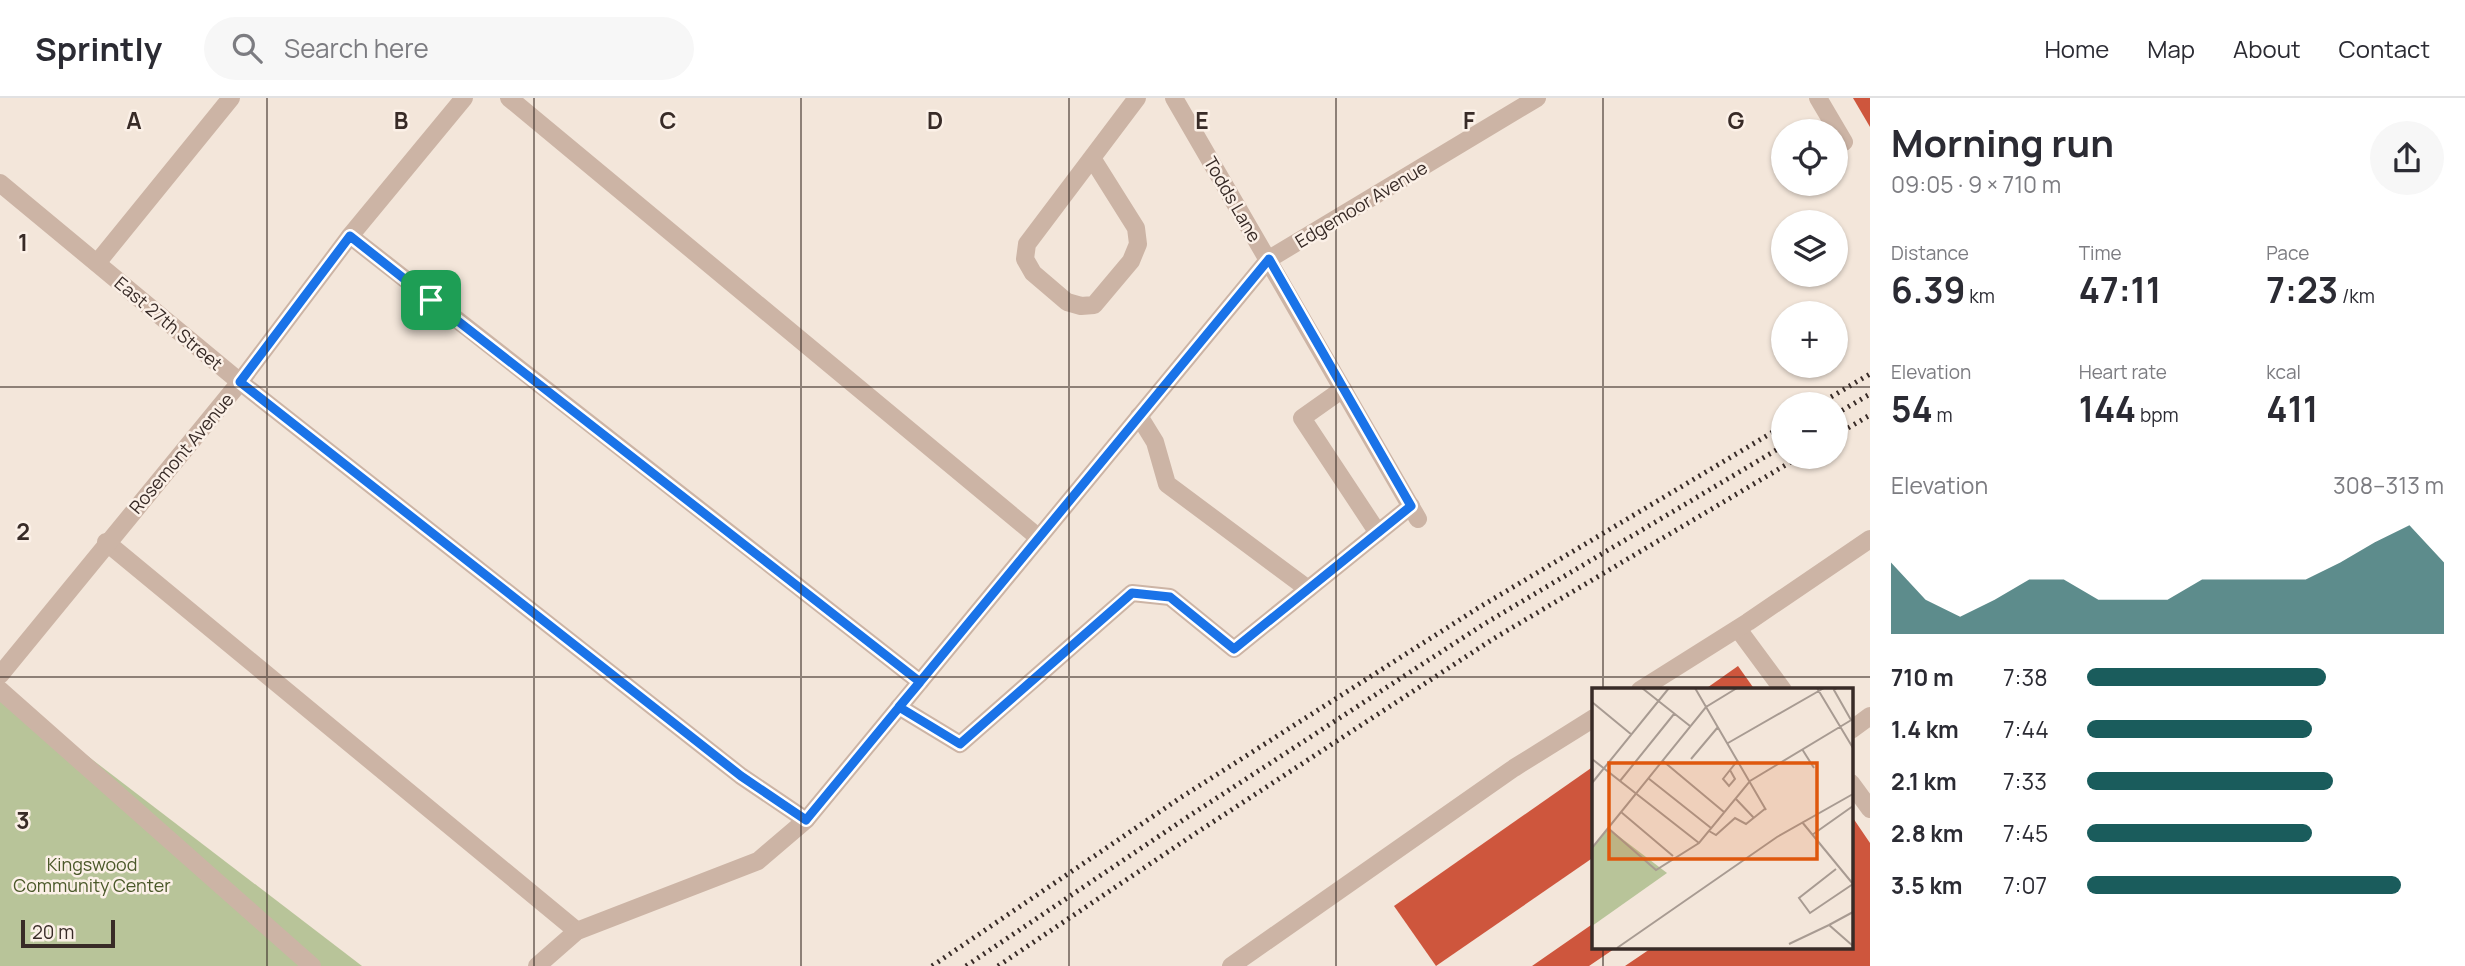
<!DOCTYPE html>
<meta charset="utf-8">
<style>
body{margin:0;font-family:Manrope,sans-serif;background:#f7f7f7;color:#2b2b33;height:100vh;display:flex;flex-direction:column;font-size:26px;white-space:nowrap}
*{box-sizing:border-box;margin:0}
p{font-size:23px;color:#7c7c81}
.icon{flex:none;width:38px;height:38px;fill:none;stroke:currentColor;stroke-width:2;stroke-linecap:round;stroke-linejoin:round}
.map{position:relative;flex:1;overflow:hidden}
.details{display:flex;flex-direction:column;background:#fff;width:595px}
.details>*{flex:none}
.tools{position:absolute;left:1771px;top:21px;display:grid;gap:14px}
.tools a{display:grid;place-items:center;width:77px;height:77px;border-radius:50%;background:#fff;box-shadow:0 2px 5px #0004;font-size:35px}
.scale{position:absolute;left:21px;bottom:18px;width:94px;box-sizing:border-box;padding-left:7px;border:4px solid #382b27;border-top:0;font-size:19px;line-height:24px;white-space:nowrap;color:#382b27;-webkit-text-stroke:5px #fbf0e7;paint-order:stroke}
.pin{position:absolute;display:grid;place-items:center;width:60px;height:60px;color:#fff;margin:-30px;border-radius:14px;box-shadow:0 4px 10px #0006}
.round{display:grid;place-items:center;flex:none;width:74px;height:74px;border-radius:37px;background:#f7f7f7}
.headline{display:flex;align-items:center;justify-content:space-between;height:119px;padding:0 21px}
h1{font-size:38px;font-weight:700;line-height:52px}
.metrics{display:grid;grid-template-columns:repeat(3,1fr);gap:10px;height:119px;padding:7px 21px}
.metrics div{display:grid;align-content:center}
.metrics b{font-size:35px;font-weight:700}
.metrics small{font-size:19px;font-weight:400}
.metrics p{font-size:19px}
.chart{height:196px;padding:14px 21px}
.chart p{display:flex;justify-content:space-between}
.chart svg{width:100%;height:126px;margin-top:7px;fill:#1a5c5c;opacity:.7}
ul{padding:0 21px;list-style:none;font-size:23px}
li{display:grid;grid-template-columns:112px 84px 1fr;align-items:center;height:52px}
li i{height:18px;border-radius:9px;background:#1a5c5c}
header{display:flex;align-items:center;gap:42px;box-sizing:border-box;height:98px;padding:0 35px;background:#fff;border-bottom:2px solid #e1e1e2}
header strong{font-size:33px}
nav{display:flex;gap:38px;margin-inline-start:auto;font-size:24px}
.search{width:490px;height:63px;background:#f7f7f7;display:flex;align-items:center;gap:18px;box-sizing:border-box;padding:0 24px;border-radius:38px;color:#7c7c81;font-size:26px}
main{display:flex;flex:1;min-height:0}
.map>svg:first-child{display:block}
.green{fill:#b8c499}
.building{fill:#ce563d}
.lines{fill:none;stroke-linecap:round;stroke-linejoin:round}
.minor{stroke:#ccb4a5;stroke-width:18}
.rail{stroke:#382b27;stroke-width:5;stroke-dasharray:2 5;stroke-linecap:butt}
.route-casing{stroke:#fff;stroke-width:14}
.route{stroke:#1a73e8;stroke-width:9}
.grid{fill:none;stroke:#382b27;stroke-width:2;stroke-opacity:0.55}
.labels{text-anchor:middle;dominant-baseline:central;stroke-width:5;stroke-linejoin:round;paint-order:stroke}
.street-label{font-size:18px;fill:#382b27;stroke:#fbf0e7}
.park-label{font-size:18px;fill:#4a5829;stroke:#fbf0e7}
.inset-road{fill:none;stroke:#a89b92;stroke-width:2}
.view{fill:#df570d;fill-opacity:0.15;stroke:#df570d;stroke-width:3.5}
.inset-edge{fill:none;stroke:#382b27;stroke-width:3.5}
.grid-label{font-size:23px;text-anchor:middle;font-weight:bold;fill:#382b27;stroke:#fbf0e7;stroke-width:5;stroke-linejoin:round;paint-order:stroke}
</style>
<header>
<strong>Sprintly</strong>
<div class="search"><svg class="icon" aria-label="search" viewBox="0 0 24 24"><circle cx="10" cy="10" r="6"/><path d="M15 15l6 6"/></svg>Search here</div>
<nav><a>Home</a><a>Map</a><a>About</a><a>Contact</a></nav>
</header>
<main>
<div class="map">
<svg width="1870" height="868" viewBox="0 0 1870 868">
<rect width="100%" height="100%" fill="#f3e6da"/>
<!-- green -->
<polygon class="green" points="0,591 362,868 0,868"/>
<!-- building -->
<g class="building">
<polygon points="1853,0 1870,0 1870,29"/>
<polygon points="1738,568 1755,592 1704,592"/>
<polygon points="1594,668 1594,759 1436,868 1394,808"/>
<polygon points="1851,717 1870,745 1870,868 1625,868 1653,849 1851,849"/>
<polygon points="1594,825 1594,849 1617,849 1589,868 1532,868"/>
</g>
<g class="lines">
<!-- minor -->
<g class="minor">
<polyline points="509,0 1039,440"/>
<polyline points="1174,0 1418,421"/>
<polyline points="1818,0 1844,44"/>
<polyline points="1092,60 1136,130 1138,146 1131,163 1094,207 1081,208 1067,204 1033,175 1025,161 1027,146 1137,0"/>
<polyline points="0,85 240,284 741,678 806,722"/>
<polyline points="350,138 920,584"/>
<polyline points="97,165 231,0"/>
<polyline points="1343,291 1302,320 1378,435"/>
<polyline points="1139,318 1155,344 1167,386 1308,491"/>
<polyline points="106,444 577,833"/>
<polyline points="1738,531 1783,592"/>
<polyline points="0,577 240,284 350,138 464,0"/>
<polyline points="0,592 312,868"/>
<polyline points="1640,592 1748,524 1870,441"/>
<polyline points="899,609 960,646 1132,495 1170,499 1234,551 1411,408"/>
<polyline points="1851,632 1870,618"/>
<polyline points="1851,685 1870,711"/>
<polyline points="537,868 577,833 758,763 806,722 1269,161 1537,0"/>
<polyline points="1231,868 1514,670 1594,620"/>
</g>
<!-- rail -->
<g class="rail">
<polyline points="1819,306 1870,276"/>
<polyline points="1836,316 1870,296"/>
<polyline points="1836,337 1870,317"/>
<polyline points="932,868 1180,700 1478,510 1783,328"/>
<polyline points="966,868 1186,720 1484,526 1783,348"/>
<polyline points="998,868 1196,735 1493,541 1799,359"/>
</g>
</g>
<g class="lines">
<!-- route casing -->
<g class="route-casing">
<path id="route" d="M431 202 920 584 899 609 960 646 1132 495 1170 499 1234 551 1411 408 1269 161C1114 348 960 535 806 722L741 678 240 284 350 138 431 202"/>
</g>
<!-- route -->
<use href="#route" class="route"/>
</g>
<!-- grid -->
<path class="grid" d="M267 0V868M534 0V868M801 0V868M1069 0V868M1336 0V868M1603 0V592M0 289H1870M0 579H1870M1603 849V868"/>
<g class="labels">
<!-- street labels -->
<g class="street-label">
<text transform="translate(1233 101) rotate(60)">Todds Lane</text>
<text transform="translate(1361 106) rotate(-31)">Edgemoor Avenue</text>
<text transform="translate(169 225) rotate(40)">East 27th Street</text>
<text transform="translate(181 355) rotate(-50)">Rosemont Avenue</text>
</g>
<!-- park labels -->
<g class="park-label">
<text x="92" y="766">Kingswood<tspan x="92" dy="21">Community Center</tspan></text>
</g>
</g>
<!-- overview -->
<g transform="translate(1592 590)">
<rect width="261" height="261" fill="#f3e6da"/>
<path d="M16 140 75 185 0 238V160Z" fill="#b8c499"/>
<path class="inset-road" d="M50 0 98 38M103 0 174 122M225 0 261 60M245 0 242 2 259 32M0 14 40 47M136 55 232 0M210 61 222 80M0 71 107 155M99 71 126 39M71 73 132 124M138 82 143 91 137 98 131 91 138 82 146 72M56 90 119 140M28 93 82 26M0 95 77 0M143 110 162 130M29 124 81 168M210 134 261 196M16 140 64 182 107 155 158 93 261 31M117 143 124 147 143 130 154 136 174 120M220 147 261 118M0 160 114 19 145 0M244 181 207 210 218 225 261 196M237 237 261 224M197 256 237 237 261 258M25 260 185 149 261 106"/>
<path class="view" d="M17 75H225V171H17Z"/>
<rect width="261" height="261" class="inset-edge"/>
</g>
<g class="grid-label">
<text x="134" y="31">A</text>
<text x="401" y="31">B</text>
<text x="668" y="31">C</text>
<text x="935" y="31">D</text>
<text x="1202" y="31">E</text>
<text x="1469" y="31">F</text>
<text x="1736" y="31">G</text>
<text x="23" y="153">1</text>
<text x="23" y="442">2</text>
<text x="23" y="731">3</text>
</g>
</svg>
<div class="tools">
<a><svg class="icon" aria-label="locate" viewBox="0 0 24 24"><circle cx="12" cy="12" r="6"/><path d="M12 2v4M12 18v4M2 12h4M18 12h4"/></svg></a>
<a><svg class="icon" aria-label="layers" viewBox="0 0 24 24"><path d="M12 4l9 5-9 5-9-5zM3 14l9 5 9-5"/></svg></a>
<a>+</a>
<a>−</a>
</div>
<div class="scale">20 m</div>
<div class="pin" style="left:431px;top:202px;background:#1e9e55"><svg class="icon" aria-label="arrive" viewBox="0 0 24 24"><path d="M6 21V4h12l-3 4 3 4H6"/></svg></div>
</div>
<section class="details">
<div class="headline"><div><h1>Morning run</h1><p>09:05 · 9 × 710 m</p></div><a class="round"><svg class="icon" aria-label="share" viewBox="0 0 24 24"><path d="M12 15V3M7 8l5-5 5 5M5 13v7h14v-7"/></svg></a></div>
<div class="metrics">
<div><p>Distance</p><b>6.39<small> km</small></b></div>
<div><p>Time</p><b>47:11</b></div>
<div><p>Pace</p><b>7:23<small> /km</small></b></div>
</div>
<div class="metrics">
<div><p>Elevation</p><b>54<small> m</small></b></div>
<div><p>Heart rate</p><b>144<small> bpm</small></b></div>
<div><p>kcal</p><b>411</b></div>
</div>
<div class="chart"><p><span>Elevation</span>308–313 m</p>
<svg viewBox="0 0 160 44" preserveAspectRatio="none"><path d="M0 44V19L10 32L20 38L30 32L40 25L50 25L60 32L70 32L80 32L90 25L100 25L110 25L120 25L130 19L140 12L150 6L160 19V44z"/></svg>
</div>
<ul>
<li><b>710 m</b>7:38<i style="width:67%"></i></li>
<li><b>1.4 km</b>7:44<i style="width:63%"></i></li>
<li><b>2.1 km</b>7:33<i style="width:69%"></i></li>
<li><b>2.8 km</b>7:45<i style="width:63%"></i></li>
<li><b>3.5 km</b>7:07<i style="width:88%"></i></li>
</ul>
</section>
</main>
